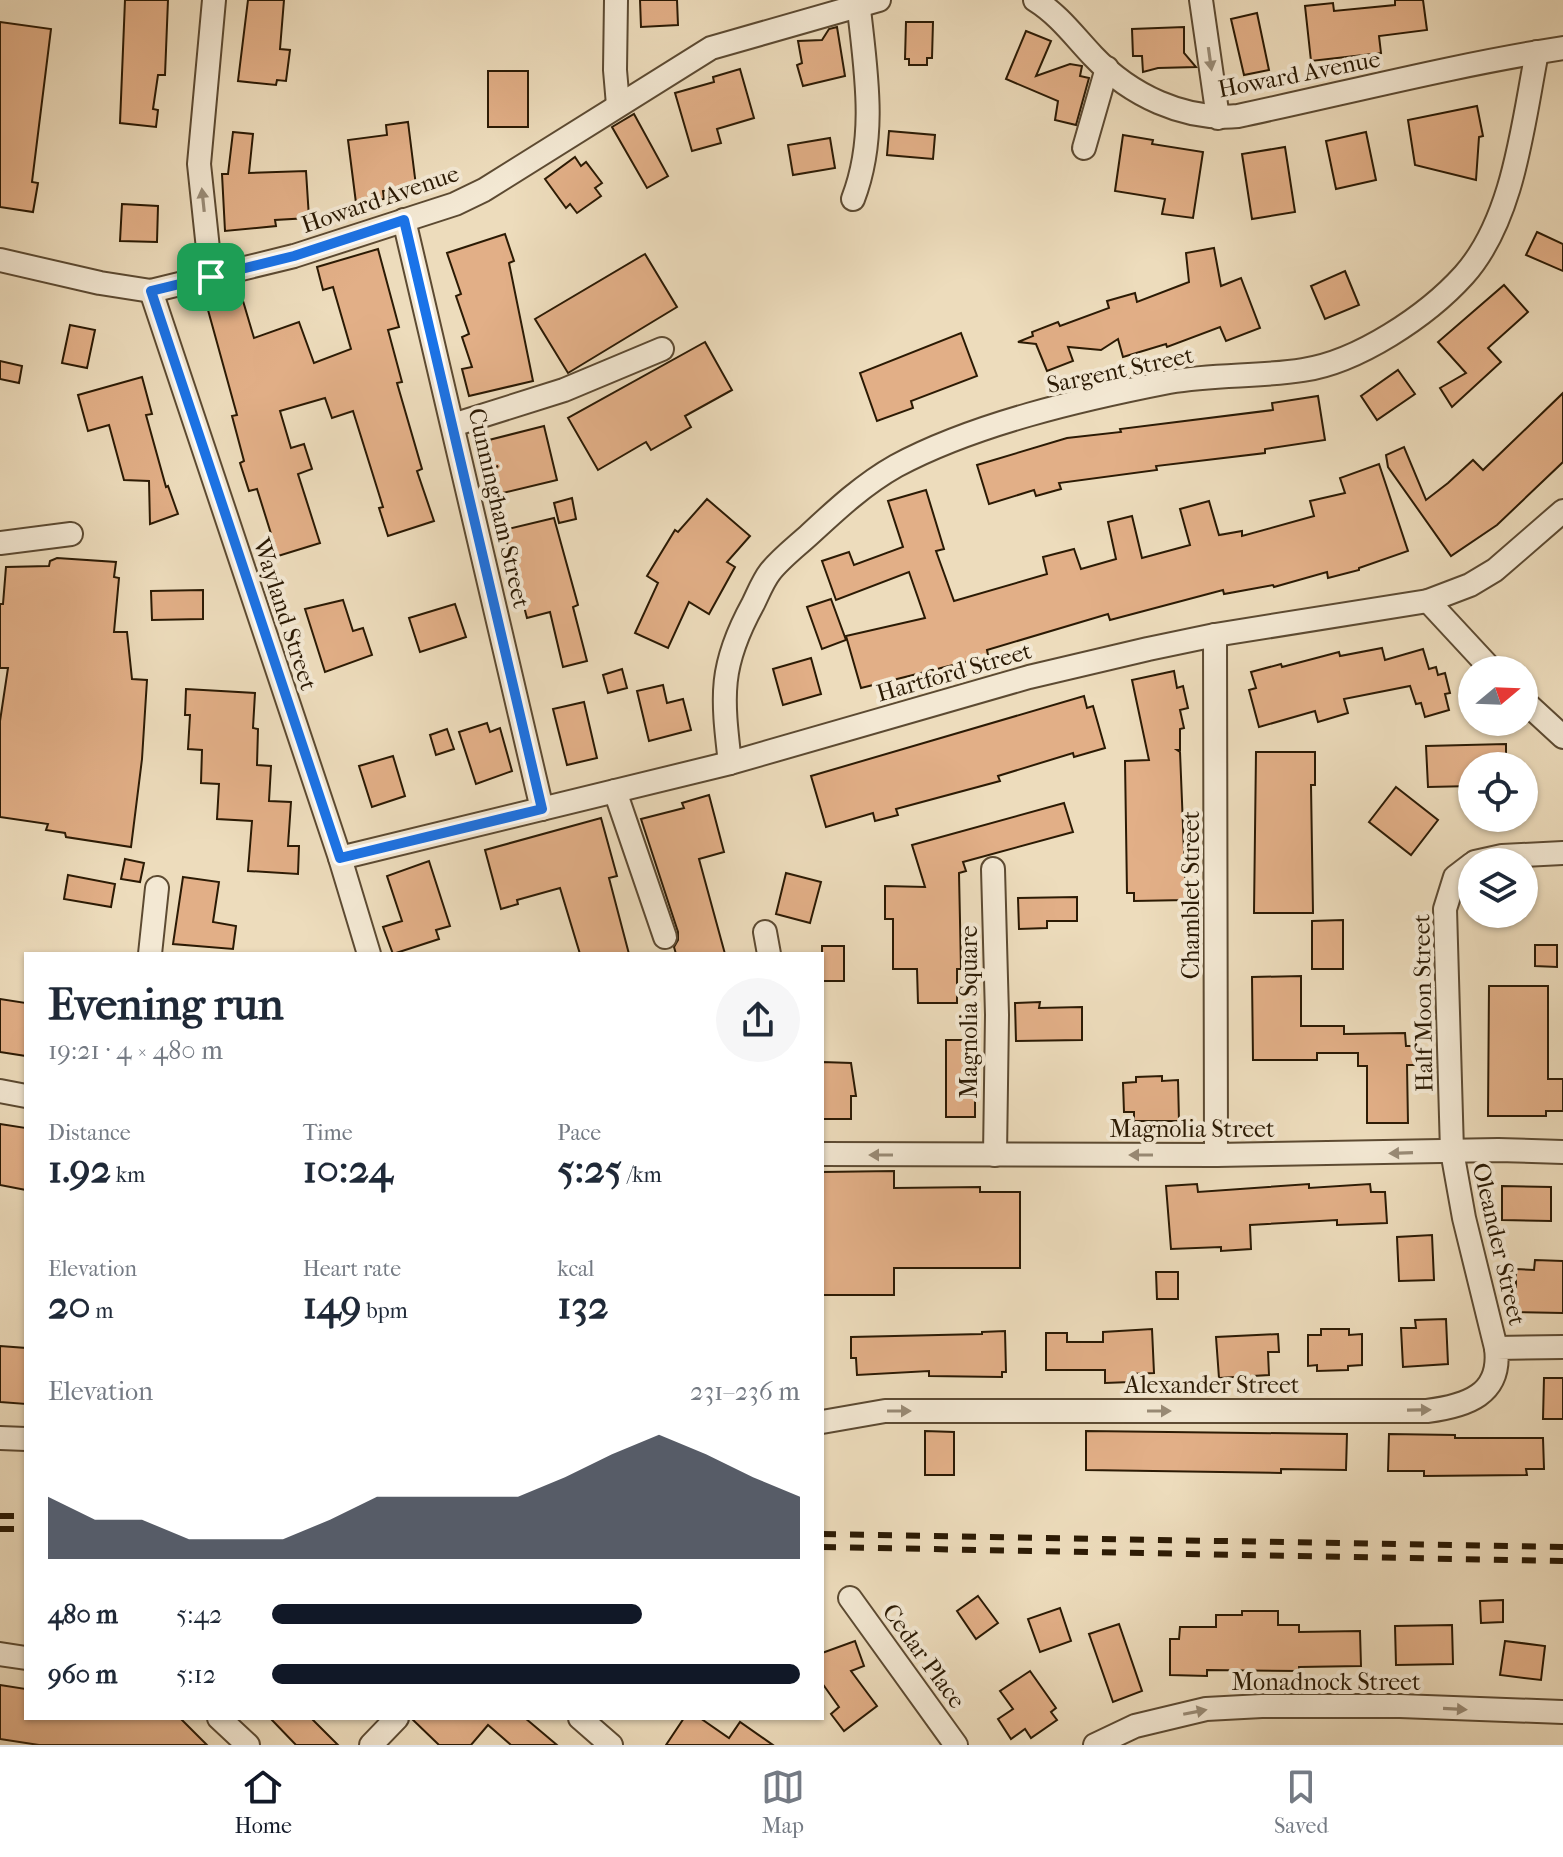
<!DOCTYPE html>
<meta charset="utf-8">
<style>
body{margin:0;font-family:"IM FELL French Canon",serif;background:#f6f6f7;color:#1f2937;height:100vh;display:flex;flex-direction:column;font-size:30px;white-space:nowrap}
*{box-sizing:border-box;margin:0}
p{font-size:26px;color:#747a83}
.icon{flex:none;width:44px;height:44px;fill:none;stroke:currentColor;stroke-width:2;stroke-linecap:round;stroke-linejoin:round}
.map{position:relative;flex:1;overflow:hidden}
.drawer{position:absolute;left:24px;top:952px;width:800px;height:768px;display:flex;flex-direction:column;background:#fff;border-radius:0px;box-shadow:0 2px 6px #0004}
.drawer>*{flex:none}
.needle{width:52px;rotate:71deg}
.buttons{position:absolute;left:1458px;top:656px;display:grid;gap:16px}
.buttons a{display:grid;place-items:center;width:80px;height:80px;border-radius:50%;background:#fff;box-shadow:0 2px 6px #0004;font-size:40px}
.pin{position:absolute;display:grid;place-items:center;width:68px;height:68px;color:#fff;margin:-34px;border-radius:16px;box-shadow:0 4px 12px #0006}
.round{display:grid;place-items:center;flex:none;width:84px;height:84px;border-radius:42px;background:#f6f6f7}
.summary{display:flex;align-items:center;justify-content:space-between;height:136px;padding:0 24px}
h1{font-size:44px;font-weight:700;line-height:60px}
.metrics{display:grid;grid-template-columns:repeat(3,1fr);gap:12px;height:136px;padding:8px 24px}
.metrics div{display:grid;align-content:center}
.metrics b{font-size:40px;font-weight:700}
.metrics small{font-size:22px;font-weight:400}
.metrics p{font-size:22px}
.chart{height:224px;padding:16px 24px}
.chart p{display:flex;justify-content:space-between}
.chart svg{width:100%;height:144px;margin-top:8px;fill:#111827;opacity:.7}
ul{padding:0 24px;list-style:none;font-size:26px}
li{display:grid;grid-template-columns:128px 96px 1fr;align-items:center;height:60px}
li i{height:20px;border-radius:10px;background:#111827}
.menu{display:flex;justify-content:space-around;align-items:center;height:112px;border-top:2px solid #e0e1e3;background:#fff;font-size:22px;color:#747a83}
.menu a{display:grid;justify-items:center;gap:4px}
.menu .active{color:#111827}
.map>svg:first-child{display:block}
.building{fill:#e2af87;stroke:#2b1a04;stroke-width:2}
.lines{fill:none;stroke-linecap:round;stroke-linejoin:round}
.street-casing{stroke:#5c4a32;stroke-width:26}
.street{stroke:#f3e8d3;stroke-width:22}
.rail{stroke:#2b1a04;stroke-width:6;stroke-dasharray:14 14;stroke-linecap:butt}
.oneway{fill:#998b76}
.route-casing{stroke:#fff;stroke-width:16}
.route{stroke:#1a73e8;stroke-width:10}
.labels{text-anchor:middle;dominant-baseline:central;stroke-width:8;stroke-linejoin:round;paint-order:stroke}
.street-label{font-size:24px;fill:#2b1a04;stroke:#f3e8d3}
</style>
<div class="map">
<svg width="1563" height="1745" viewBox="0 0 1563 1745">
<rect width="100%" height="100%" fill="#eddcbc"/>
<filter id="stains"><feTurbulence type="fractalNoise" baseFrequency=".0025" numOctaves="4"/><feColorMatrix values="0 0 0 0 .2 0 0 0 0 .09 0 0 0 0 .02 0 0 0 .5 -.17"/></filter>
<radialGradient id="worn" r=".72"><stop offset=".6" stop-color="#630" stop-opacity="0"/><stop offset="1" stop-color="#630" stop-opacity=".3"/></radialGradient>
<!-- building -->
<g class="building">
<polygon points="125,0 168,0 165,75 158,75 153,109 158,110 156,127 120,123"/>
<polygon points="248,0 284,0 280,49 290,50 286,81 277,80 276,85 238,81"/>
<polygon points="640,0 677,0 678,25 641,27"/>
<polygon points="1395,0 1423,0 1427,30 1379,36 1381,53 1311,61 1305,6 1333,3 1334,11 1395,5"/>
<polygon points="1257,13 1269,70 1244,75 1231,19"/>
<polygon points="0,22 51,29 32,182 38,183 33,212 0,207"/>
<polygon points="906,22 933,22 932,58 927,58 927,65 909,65 909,59 905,59"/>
<polygon points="837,27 845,76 803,86 797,65 802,63 798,41 822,40 829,29"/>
<polygon points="1184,27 1184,53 1196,67 1158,68 1143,72 1142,56 1133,56 1132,29"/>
<polygon points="1026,31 1051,41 1036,76 1070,64 1082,66 1080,76 1089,78 1076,125 1055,120 1058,101 1006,79"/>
<polygon points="740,69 754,118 717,129 721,143 692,151 675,93 714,82 713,77"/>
<rect x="488" y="71" width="40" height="56"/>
<polygon points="1477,106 1483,136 1479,137 1476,180 1415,165 1408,120"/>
<polygon points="634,114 668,176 647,188 612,127"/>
<polygon points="408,122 416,186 383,191 384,199 356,203 348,140 387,135 386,125"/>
<polygon points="889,131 935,135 933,159 887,155"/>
<polygon points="233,132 253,134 249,173 306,171 309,218 275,220 276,226 225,231 222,174 228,174"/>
<polygon points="1366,132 1376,180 1336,189 1326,141"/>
<polygon points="1123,135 1153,140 1152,144 1203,152 1193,218 1162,214 1165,199 1115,191"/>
<polygon points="830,138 835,168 793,175 788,145"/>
<polygon points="1285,147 1295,212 1252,219 1242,154"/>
<polygon points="575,157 581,166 586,162 602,183 595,188 601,196 577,213 570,204 566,208 545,179"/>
<polygon points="122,204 158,206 157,242 120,241"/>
<polygon points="1537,232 1563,244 1563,271 1526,255"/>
<polygon points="505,234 514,261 509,263 533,381 469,396 462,369 472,367 462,337 469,334 456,296 461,294 447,253"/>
<polygon points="1214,248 1221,286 1241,278 1260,328 1226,341 1220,327 1167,347 1166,344 1123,357 1118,339 1101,350 1068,347 1073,361 1047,371 1036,344 1018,342 1033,336 1032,332 1058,322 1060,326 1109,308 1107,301 1135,293 1137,302 1189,282 1186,253"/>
<polygon points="378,249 399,327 388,330 402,382 397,383 422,469 417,471 434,521 388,536 379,508 383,507 353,411 332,418 325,398 280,411 291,448 304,444 312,469 298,474 320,543 278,556 257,489 249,491 240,463 244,461 232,416 237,415 208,310 243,301 254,338 299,322 314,363 351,349 333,287 323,290 317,267"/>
<polygon points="645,254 677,307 568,373 535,319"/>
<polygon points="1345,271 1359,305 1325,319 1311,286"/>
<polygon points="1504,285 1528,312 1488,348 1501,362 1452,407 1440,388 1466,373 1438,342"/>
<polygon points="70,325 95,330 87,368 62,363"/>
<polygon points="961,333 977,376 911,401 913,408 877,421 860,373"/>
<polygon points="705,342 732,390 685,416 691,427 651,450 646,442 598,470 568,418"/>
<polygon points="0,361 22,366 19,383 0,379"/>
<polygon points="1398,370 1415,394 1377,420 1361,396"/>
<polygon points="142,377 152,414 146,415 166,487 168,486 178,514 150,524 149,481 124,480 109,425 88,431 78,395"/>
<polygon points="1563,393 1563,462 1497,525 1451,556 1388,467 1386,455 1404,447 1426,500 1448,483 1473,460 1483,470"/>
<polygon points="1318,396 1325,440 1265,449 1265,453 1156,466 1157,470 1059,483 1061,489 1036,496 1034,490 989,504 977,465 1067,438 1121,432 1120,429 1273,410 1272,403"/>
<polygon points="544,426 557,480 490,496 477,443"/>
<polygon points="1379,464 1408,551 1359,568 1359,570 1328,578 1327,572 1274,587 1273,585 1224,594 1223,590 1110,620 1108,614 987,650 988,655 965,662 861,688 846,636 925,618 909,572 836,600 822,561 849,552 854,565 903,547 888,501 926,490 944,549 936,551 954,601 1047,574 1043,557 1074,549 1081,569 1116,559 1108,522 1132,516 1142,558 1190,545 1180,509 1209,501 1219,535 1242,531 1242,536 1314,516 1310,501 1345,493 1340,478"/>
<polygon points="572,498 576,519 559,523 554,503"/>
<polygon points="707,499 750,536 727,562 735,567 709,614 689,602 668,648 635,633 658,583 647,576 675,530 678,532"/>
<polygon points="554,518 578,605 573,607 587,661 563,667 550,612 527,618 504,530"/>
<polygon points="57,558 116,562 114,577 119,578 114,632 127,632 132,679 147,680 142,759 131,847 66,837 65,833 46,830 48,824 0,817 0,721 8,668 0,668 0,604 3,604 6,567 49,566 50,561"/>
<polygon points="203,590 203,619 152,620 151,591"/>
<polygon points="831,599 846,640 822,649 807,607"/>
<polygon points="343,600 353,631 363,628 372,655 325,672 305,609"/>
<polygon points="455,604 466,637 420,652 409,618"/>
<polygon points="1382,648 1385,660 1423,649 1429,669 1436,667 1438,675 1445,673 1450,693 1445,694 1449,710 1425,717 1421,703 1416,704 1410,686 1344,699 1348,713 1318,722 1315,711 1259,727 1249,690 1256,688 1251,672 1281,664 1282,667 1339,652 1340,656"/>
<polygon points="811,658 821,694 783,705 773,669"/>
<polygon points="622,669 627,688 608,693 603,675"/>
<polygon points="1174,671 1177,688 1183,686 1188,708 1180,710 1184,728 1180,729 1180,750 1177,750 1180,752 1186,900 1134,901 1134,893 1127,893 1125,761 1149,760 1132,680"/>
<polygon points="663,685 667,703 683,699 691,730 649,741 637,691"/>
<polygon points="186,689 255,693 253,728 258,729 257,765 271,766 269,801 291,802 288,846 299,846 298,874 248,871 252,821 217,819 219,784 201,783 202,750 188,749 190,715 185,715"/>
<polygon points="1084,696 1087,708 1093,706 1105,748 1074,757 1073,753 998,776 1000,781 896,809 898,815 875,821 873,813 826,827 811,776"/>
<polygon points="584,702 597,758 567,765 553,709"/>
<polygon points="487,723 490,732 500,728 512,771 476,784 459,732"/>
<polygon points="447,729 454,749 436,755 430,735"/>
<polygon points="1506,744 1506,766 1472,766 1472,786 1428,787 1426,746"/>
<polygon points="1256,752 1315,752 1315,785 1311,785 1313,913 1254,913"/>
<polygon points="393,756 405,796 372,807 359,766"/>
<polygon points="1396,787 1438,820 1411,855 1369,822"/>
<polygon points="709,795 724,852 699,859 725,954 676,954 674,947 678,940 678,932 641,819 684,808 682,803"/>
<polygon points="1064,803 1073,832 963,862 966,871 959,873 961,969 957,969 957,1003 918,1003 917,969 893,969 893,919 885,919 885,886 925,887 912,845"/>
<polygon points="601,818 617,876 609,878 629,954 580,954 560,888 517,900 518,904 501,909 485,850"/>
<polygon points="125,859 144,863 140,882 121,879"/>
<polygon points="429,861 450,926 436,930 439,939 393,954 383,927 402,921 387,876"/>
<polygon points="786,873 821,882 810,923 776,914"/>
<polygon points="68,875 115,884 111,907 64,899"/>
<polygon points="183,877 219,882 213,922 236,926 233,949 173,944"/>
<polygon points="1077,897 1077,921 1047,921 1047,928 1019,929 1018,898"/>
<polygon points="1343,920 1343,969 1312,969 1312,921"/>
<polygon points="1535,945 1557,945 1557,967 1535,966"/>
<rect x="822" y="946" width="22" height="35"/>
<polygon points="1301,976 1301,1026 1344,1026 1344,1034 1405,1033 1406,1046 1414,1046 1414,1065 1407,1065 1408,1123 1367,1123 1367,1066 1358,1066 1358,1053 1317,1053 1317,1060 1253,1060 1252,977"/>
<polygon points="1489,986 1548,986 1548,1079 1563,1079 1563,1111 1546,1111 1546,1116 1488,1116"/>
<polygon points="0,999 26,1003 26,1056 0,1052"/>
<polygon points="1040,1002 1039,1008 1082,1007 1082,1040 1016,1041 1015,1003"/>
<rect x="946" y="1040" width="29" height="77"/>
<polygon points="822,1062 851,1063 856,1096 851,1096 851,1119 822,1119"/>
<polygon points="1162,1076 1162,1081 1178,1080 1179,1121 1134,1121 1134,1112 1124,1112 1123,1083 1136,1082 1136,1077"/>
<polygon points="0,1124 26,1128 26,1190 0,1185"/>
<polygon points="894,1171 894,1188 980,1187 980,1192 1020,1192 1020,1268 894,1268 894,1295 822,1295 822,1172"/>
<polygon points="1197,1184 1198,1192 1309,1184 1309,1188 1370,1184 1371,1192 1385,1192 1387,1223 1337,1225 1337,1220 1250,1225 1251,1249 1221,1251 1221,1247 1171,1249 1166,1186"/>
<polygon points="1502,1186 1551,1187 1551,1221 1502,1220"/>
<polygon points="1432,1235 1434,1280 1399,1281 1397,1237"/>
<polygon points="1535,1260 1563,1261 1563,1313 1516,1312 1516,1269 1534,1270"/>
<polygon points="1156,1272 1178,1272 1178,1299 1157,1299"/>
<polygon points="1446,1319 1448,1364 1403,1367 1401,1328 1416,1328 1415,1320"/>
<polygon points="1152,1329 1154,1373 1129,1374 1130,1382 1105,1383 1105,1370 1046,1370 1046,1333 1067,1333 1067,1342 1103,1342 1103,1332"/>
<polygon points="1321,1329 1349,1329 1349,1335 1362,1334 1362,1365 1348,1366 1348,1370 1317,1371 1317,1365 1308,1366 1308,1335 1321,1335"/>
<polygon points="1005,1331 1006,1372 1002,1372 1002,1377 929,1376 929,1371 857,1375 856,1358 851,1358 851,1337 982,1334 982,1332"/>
<polygon points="1278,1334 1279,1352 1268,1352 1269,1375 1219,1378 1216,1337"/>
<polygon points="0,1346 26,1348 26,1404 0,1402"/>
<polygon points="1544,1378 1563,1378 1563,1419 1543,1419"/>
<polygon points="925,1431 954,1432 954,1475 925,1475"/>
<polygon points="1086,1431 1347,1434 1346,1470 1281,1469 1281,1473 1086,1470"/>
<polygon points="1389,1434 1455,1435 1455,1438 1543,1438 1544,1469 1526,1469 1527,1475 1424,1476 1424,1471 1388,1471"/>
<polygon points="978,1596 998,1623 976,1639 957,1611"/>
<polygon points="1503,1600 1503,1622 1481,1623 1480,1601"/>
<polygon points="1060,1608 1071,1641 1040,1652 1028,1619"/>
<polygon points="1242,1611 1278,1611 1278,1625 1299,1625 1299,1632 1360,1631 1361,1666 1299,1667 1299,1671 1207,1670 1207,1676 1170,1675 1170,1639 1179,1639 1180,1627 1216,1627 1216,1615 1242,1615"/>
<polygon points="1119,1624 1142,1691 1113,1702 1089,1634"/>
<polygon points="1452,1625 1453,1664 1396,1665 1395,1626"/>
<polygon points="855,1641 864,1666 851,1671 877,1706 844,1731 831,1714 839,1707 822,1683 822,1653"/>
<polygon points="1505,1641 1545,1646 1541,1680 1500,1675"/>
<polygon points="1030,1671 1056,1708 1051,1712 1057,1720 1031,1738 1025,1729 1011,1739 998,1719 1013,1709 1000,1691"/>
<polygon points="0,1685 26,1689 26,1718 180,1718 207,1745 39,1745 0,1739"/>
<polygon points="270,1718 311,1718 338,1745 296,1745"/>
<polygon points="411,1718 525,1718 557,1745 511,1745 488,1725 471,1745 439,1745"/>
<polygon points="684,1718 700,1718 729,1738 740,1722 773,1745 666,1745"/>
</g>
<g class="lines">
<!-- street casing -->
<g class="street-casing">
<g id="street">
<polyline points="616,0 615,70 618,105"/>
<path d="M1035 0C1059 15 1074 36 1093 56 1130 95 1184 121 1238 116 1346 93 1454 65 1563 48"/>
<polyline points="1201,0 1218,118"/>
<polyline points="1084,148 1107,68"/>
<path d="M853 199C878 134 865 67 858 0"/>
<polyline points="404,220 542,809"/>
<polyline points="0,260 100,283 151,291 294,256 455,204 484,190 711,48 879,0"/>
<polyline points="211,277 199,164 214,0"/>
<polyline points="151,291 340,858 369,954"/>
<polyline points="453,425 564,390 662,349"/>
<polyline points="0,543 71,534"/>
<polyline points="1428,601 1492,670"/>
<polyline points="1215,635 1216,1155"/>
<polyline points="1524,701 1563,737"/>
<path d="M730 763C722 695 719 666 753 604 758 594 763 581 770 572 781 558 797 546 810 534 837 509 864 484 896 466 974 424 1082 399 1169 382 1214 374 1259 377 1303 370 1358 362 1427 316 1464 275 1514 219 1523 123 1537 52"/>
<polyline points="615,791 665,937"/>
<polyline points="340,858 730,763 1029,677 1148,649 1215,635 1428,601 1470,585 1495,570 1563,511"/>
<polyline points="1475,862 1502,856 1563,853"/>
<polyline points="1472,864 1455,877 1445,909 1452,1151 1464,1218 1496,1348"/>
<polyline points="993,869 997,1015 995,1155"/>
<polyline points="765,932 769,954"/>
<polyline points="150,954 157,888"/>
<polyline points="0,1091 26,1096"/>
<polyline points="822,1154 1216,1155 1498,1150 1563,1152"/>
<path d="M822 1422 885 1411H1427C1466 1406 1502 1395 1496 1348L1563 1347"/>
<polyline points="0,1438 26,1439"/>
<polyline points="850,1598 956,1745"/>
<polyline points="0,1654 26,1658"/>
<polyline points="219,1718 248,1745"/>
<polyline points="580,1718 611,1745"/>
<polyline points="371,1745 397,1718"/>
<polyline points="1095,1745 1135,1726 1206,1709 1262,1706 1400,1706 1563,1712"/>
</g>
</g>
<!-- street -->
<use href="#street" class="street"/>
<!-- rail -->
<g class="rail">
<polyline points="0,1516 26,1516"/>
<polyline points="0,1529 26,1529"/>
<polyline points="822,1534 1563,1547"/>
<polyline points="822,1547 1563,1561"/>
</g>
</g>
<!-- one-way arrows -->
<defs><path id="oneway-solid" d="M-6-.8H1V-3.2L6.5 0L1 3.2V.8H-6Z" transform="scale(2)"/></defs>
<g class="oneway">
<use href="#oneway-solid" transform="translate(1210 59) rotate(82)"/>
<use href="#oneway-solid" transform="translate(203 200) rotate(-96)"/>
<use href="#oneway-solid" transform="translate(1401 1153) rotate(178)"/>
<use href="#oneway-solid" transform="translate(881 1155) rotate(-180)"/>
<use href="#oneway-solid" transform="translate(1141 1155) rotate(-180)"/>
<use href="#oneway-solid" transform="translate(1419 1410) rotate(-1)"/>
<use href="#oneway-solid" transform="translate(899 1411)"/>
<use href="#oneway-solid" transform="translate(1159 1411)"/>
<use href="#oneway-solid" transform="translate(1455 1709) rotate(3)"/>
<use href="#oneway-solid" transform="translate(1195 1712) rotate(-11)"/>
</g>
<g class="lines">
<!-- route casing -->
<g class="route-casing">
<polygon id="route" points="404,220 542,809 340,858 151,291 294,256"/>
</g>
<!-- route -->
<use href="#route" class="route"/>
</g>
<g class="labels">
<!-- street labels -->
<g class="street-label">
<text transform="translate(1299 74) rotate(-11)">Howard Avenue</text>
<text transform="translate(380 199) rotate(-19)">Howard Avenue</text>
<text transform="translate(1120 370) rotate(-12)">Sargent Street</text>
<text transform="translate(499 508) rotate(77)">Cunningham Street</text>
<text transform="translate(285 614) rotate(72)">Wayland Street</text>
<text transform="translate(954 672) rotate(-16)">Hartford Street</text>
<text transform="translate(1191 895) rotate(-90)">Chamblet Street</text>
<text transform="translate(1423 1003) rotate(-91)">Half Moon Street</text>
<text transform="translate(969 1012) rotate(-90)">Magnolia Square</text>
<text x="1192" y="1129">Magnolia Street</text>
<text transform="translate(1499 1244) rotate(77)">Oleander Street</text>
<text x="1212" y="1385">Alexander Street</text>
<text transform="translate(924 1656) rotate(54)">Cedar Place</text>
<text x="1326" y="1682">Monadnock Street</text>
</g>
</g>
<rect width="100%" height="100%" filter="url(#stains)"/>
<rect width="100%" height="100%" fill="url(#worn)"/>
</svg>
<div class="buttons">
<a><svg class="needle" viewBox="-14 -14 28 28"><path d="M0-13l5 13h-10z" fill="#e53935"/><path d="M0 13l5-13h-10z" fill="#747a83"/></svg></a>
<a><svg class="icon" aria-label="locate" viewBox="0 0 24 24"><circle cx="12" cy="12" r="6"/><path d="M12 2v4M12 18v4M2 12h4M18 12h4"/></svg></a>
<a><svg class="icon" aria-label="layers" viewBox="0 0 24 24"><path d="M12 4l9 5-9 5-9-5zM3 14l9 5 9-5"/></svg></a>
</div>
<div class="pin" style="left:211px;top:277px;background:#1e9e55"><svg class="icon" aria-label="arrive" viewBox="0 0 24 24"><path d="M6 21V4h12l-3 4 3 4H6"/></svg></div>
<section class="drawer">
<div class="summary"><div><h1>Evening run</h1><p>19:21 · 4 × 480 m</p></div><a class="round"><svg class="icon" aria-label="share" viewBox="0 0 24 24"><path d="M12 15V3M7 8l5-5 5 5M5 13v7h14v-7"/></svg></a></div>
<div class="metrics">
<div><p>Distance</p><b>1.92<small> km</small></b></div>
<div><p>Time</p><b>10:24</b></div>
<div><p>Pace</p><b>5:25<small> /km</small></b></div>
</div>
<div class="metrics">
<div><p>Elevation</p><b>20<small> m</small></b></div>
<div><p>Heart rate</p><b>149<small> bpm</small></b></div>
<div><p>kcal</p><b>132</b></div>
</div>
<div class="chart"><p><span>Elevation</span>231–236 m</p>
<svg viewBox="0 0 160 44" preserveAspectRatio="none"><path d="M0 44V25L10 32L20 32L30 38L40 38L50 38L60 32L70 25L80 25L90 25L100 25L110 19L120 12L130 6L140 12L150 19L160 25V44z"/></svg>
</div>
<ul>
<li><b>480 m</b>5:42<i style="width:70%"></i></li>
<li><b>960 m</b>5:12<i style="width:100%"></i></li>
</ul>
</section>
</div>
<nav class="menu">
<a class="active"><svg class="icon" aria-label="home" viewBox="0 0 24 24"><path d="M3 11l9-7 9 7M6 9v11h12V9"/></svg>Home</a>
<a><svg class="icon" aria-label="map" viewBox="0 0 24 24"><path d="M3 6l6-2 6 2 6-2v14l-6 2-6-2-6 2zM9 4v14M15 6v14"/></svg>Map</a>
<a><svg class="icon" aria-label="saved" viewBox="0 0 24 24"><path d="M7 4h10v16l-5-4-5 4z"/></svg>Saved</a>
</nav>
